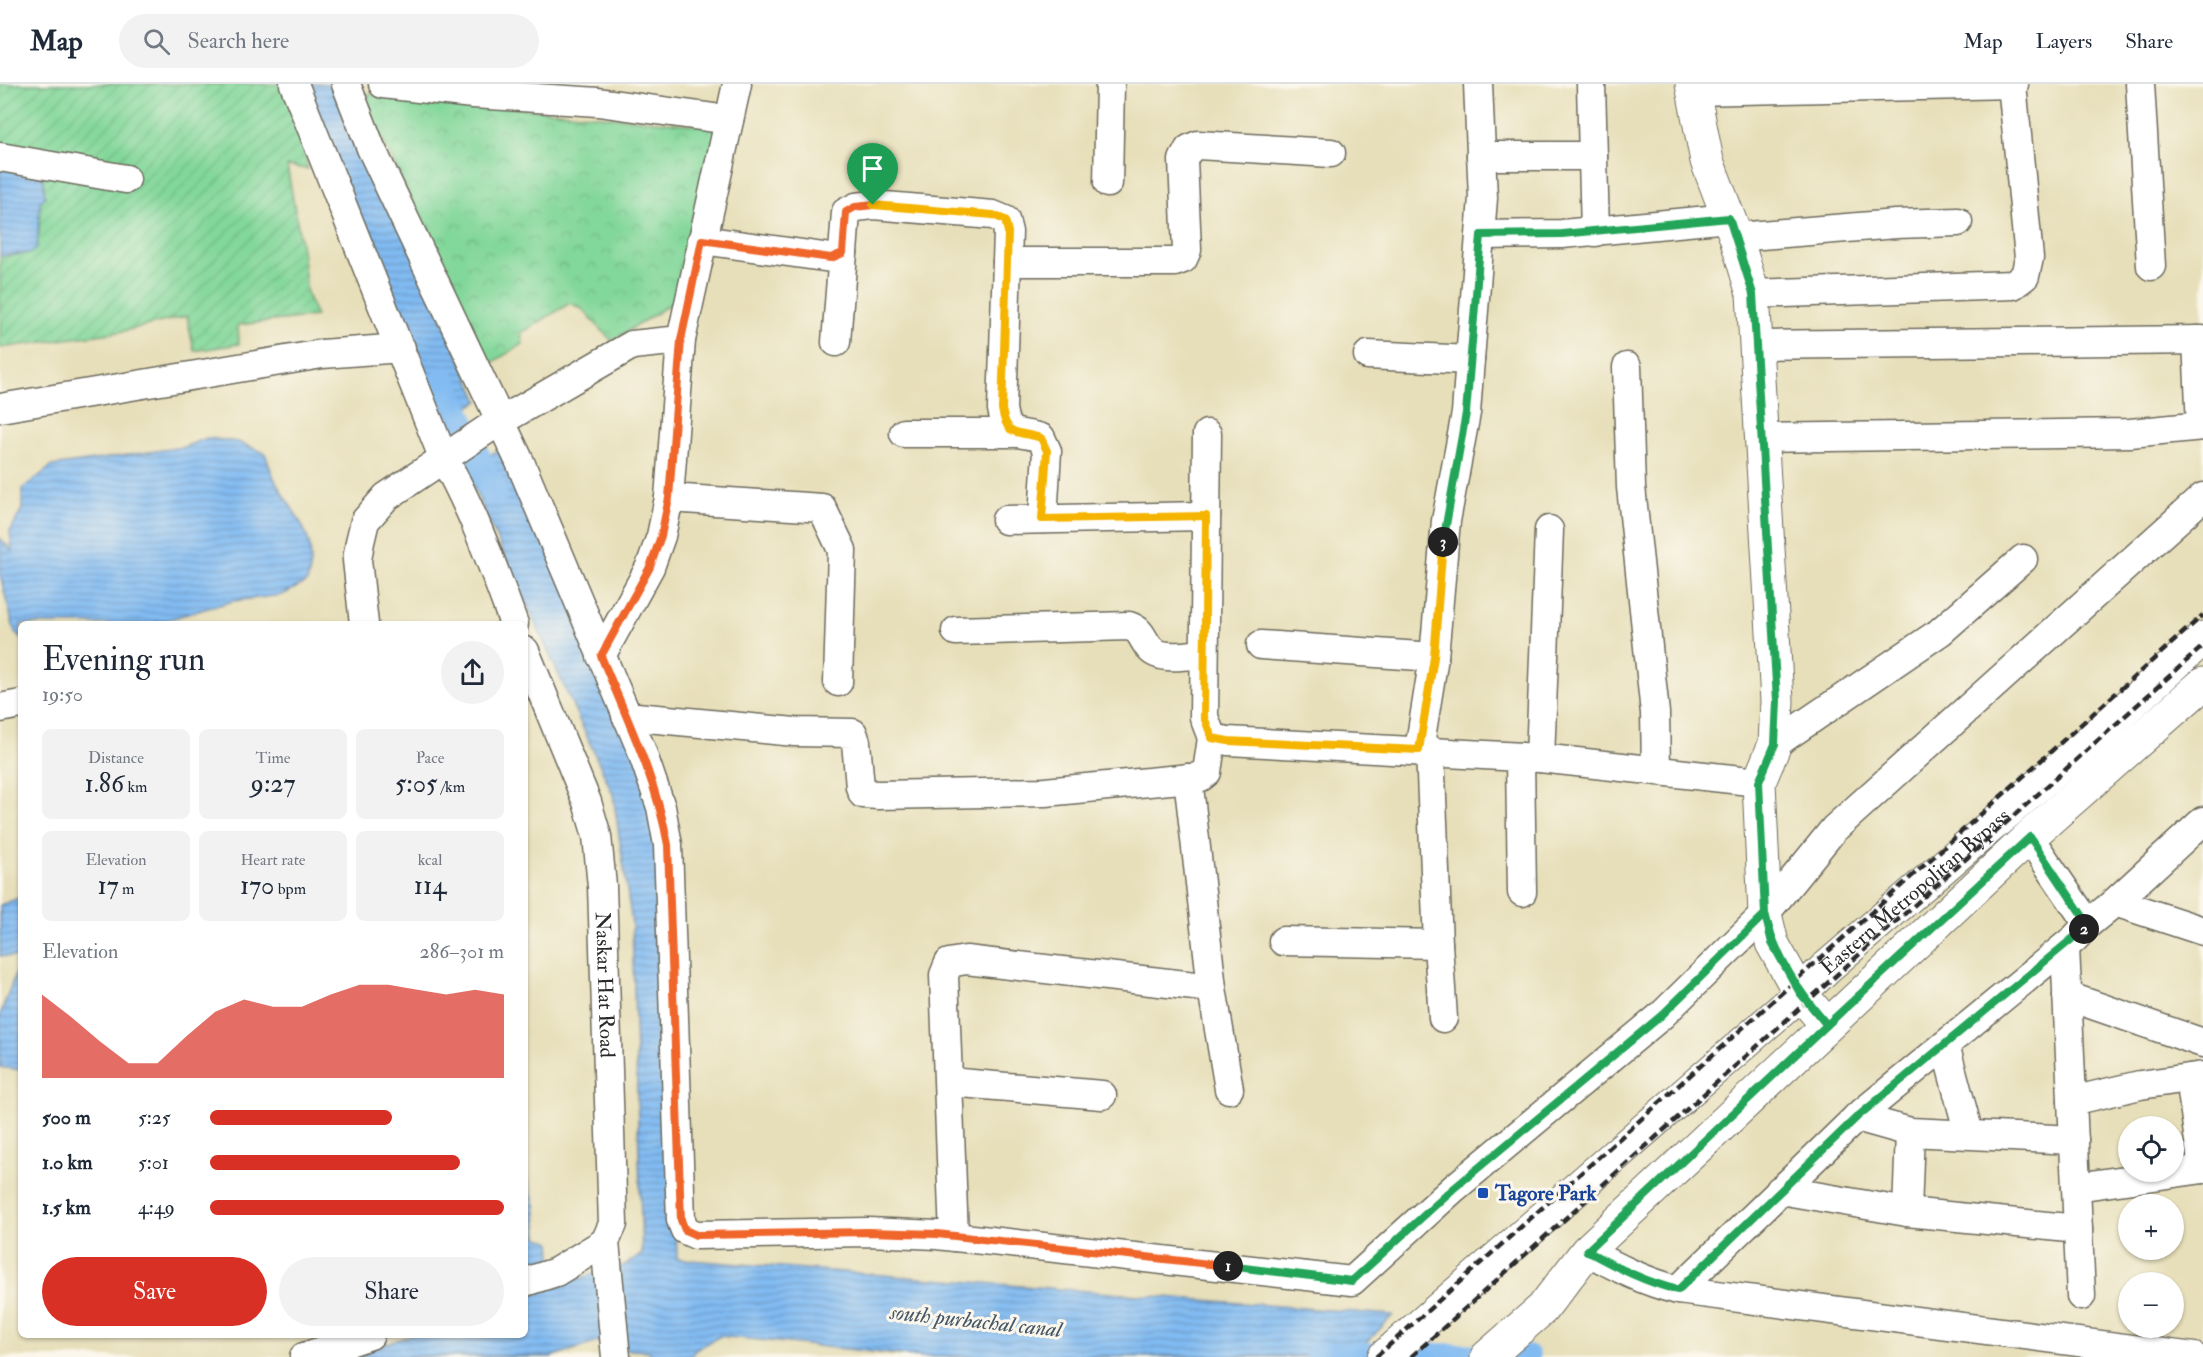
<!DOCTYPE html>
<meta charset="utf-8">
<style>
body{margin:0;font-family:"IM FELL Double Pica",serif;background:#f2f2f3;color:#1f2937;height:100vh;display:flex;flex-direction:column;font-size:22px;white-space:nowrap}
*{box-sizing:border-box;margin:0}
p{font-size:20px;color:#747a83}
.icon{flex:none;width:33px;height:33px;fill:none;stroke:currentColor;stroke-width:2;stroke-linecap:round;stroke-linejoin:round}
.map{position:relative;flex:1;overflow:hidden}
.drawer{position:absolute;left:18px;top:537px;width:510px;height:717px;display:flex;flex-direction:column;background:#fff;border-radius:9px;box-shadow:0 2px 4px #0004}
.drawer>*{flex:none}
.fabs{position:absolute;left:2118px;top:1032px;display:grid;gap:12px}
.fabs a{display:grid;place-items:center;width:66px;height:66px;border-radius:50%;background:#fff;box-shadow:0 2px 4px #0004;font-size:30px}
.pin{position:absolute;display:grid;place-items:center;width:51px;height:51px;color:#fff;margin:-62px -26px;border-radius:50% 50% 50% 0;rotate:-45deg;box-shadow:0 0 6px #0007}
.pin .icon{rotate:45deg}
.km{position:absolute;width:30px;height:30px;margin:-15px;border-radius:50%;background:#222;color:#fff;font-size:16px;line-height:30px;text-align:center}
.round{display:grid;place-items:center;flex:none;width:63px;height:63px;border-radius:32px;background:#f2f2f3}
.overview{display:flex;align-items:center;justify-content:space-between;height:102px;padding:0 24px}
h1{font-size:33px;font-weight:600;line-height:45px}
.metrics{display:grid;grid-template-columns:repeat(3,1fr);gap:9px;height:102px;padding:6px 24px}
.metrics div{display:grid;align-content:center;border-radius:9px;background:#f2f2f3;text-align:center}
.metrics b{font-size:26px;font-weight:600}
.metrics small{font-size:16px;font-weight:400}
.metrics p{font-size:16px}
.chart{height:168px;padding:12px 24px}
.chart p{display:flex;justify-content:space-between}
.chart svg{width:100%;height:108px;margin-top:6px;fill:#d93025;opacity:.7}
.button{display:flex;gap:12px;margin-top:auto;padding:12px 24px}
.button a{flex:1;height:69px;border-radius:36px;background:#d93025;color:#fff;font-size:24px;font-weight:600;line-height:69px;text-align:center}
.button a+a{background:#f2f2f3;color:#1f2937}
ul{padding:0 24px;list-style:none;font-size:20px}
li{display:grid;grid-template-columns:96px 72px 1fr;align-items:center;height:45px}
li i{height:15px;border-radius:8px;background:#d93025}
header{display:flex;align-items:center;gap:36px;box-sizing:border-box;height:84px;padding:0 30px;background:#fff;border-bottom:2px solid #e0e1e3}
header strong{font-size:28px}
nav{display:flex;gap:33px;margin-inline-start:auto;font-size:21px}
.search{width:420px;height:54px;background:#f2f2f3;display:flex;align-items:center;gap:15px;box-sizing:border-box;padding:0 21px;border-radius:33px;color:#747a83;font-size:22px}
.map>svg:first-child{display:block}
.park{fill:url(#park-crowns);stroke:#568162;stroke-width:1.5}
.garden{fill:url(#garden-furrows);stroke:#568162;stroke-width:1.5}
.water{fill:url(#water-rules);stroke:#56738e;stroke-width:1.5}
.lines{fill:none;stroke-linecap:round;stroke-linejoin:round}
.canal{stroke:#81bbf2;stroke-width:26}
.street-casing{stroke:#6d6a5d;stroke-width:31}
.secondary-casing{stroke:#6d6a5d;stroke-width:35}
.primary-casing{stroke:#6d6a5d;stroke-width:35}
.street{stroke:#fff;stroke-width:28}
.secondary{stroke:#fff;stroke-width:33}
.primary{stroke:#fff;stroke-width:33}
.rail{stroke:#2b2b2b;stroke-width:4.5;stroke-dasharray:9 4.5;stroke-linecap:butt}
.split-1-casing{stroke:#fff;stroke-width:12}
.split-2-casing{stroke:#fff;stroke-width:12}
.split-3-casing{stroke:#fff;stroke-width:12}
.split-4-casing{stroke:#fff;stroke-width:12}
.split-1{stroke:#f0652b;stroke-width:8}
.split-2{stroke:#22a559;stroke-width:8}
.split-3{stroke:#22a559;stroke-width:8}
.split-4{stroke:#f5b400;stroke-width:8}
.transit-dot{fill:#1a4fb4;stroke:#fbf7ec;stroke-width:2}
.labels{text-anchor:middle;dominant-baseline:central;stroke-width:6;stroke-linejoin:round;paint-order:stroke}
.street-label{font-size:21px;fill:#2b2b2b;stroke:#fbf7ec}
.transit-label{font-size:21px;font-weight:bold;fill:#164399;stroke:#fbf7ec;text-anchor:start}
.water-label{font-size:22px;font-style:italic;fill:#455667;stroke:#fbf7ec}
</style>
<header>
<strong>Map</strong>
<div class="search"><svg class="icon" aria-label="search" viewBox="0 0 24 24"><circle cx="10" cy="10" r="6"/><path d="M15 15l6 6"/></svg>Search here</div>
<nav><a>Map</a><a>Layers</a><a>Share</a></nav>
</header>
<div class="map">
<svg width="2203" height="1273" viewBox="0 0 2203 1273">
<defs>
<pattern id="park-crowns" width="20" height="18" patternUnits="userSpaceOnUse" patternTransform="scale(1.5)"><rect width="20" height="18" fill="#82d79a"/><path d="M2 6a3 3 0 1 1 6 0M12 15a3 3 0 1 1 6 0" fill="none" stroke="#70b985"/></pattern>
<pattern id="garden-furrows" width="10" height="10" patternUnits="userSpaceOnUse" patternTransform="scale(1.5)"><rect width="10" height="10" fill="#82d79a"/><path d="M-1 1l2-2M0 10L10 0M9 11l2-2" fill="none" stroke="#70b985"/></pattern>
<pattern id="water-rules" width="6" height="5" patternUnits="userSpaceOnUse" patternTransform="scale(1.5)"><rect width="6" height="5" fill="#81bbf2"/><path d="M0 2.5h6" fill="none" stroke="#6a98c4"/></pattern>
</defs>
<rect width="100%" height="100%" fill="#fbf7ec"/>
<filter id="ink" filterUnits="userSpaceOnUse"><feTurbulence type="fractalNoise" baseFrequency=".0167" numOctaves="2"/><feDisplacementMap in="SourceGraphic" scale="12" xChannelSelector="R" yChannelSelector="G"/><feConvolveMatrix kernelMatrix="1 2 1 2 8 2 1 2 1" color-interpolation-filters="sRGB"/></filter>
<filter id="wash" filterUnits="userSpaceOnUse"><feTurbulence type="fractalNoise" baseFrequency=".008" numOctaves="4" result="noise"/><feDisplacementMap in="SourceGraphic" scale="24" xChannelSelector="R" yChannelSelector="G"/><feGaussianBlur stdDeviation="1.35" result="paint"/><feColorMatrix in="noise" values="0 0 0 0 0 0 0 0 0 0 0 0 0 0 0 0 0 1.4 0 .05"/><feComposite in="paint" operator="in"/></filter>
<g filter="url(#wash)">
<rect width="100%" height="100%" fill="#e7dfb9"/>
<!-- park -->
<polygon class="park" points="360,9 718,43 680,214 612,257 582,225 570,219 521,249 523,260 490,280"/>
<!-- garden -->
<polygon class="garden" points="0,0 289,0 308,85 287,82 302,165 307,210 316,232 238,241 239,260 194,267 187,232 119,248 0,264 0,172 18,171 39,152 40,118 45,113 0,78"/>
<!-- water -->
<g class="water">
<polygon points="298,0 336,0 479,317 444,338"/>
<polygon points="0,78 43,93 45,113 40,118 37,164 31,169 0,172"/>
<path d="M207 354 238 358 265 369C268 378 271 388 275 396 294 433 321 452 307 498L282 511 233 517 152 540H21V555L15 549 0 491V454L12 467 10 448 22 425V405L52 382 184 363Z"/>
<polygon points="499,365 646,673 664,757 677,1175 1393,1231 1353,1273 922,1273 720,1252 694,1267 692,1273 649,1273 649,1267 625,1266 618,1185 642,1170 632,840 613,710 466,387"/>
<polygon points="21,813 21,873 0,872 0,821"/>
<polygon points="21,875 21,986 0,983 0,931"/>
<polygon points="525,1090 535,1121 538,1154 551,1157 553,1187 535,1188 530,1168 525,1168"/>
<polygon points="603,1186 607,1255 551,1273 347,1273 412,1251 525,1251 525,1213"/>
</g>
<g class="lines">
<!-- canal -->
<g class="canal">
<polyline points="444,297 494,409"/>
<polyline points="1319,1271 1527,1273"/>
</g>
</g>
</g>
<g filter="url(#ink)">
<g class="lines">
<!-- street casing -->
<g class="street-casing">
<g id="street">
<path d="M294 0 443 373C473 426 493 483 514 540"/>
<polyline points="346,0 371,64 520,378 641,665 661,723 668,761 681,1136 685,1146 696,1151 868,1148 937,1151 1352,1197 1453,1105 1662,931 1765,830 1834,745 2203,413"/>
<polyline points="383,0 473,10 598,18 729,36"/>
<polyline points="1591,0 1595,148"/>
<polyline points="2140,0 2151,182"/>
<polyline points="1692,7 2014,0"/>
<polyline points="1481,72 1593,72"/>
<polyline points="0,73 126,95"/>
<polyline points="1108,99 1110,0"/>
<polyline points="1481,151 1562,150 1729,134"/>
<polyline points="1736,153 1896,140 1958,138"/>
<path d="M702 156 831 174 843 169 846 128 856 123 873 121 993 131 1005 136 1008 148 1002 325C1007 356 1018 346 1041 354L1047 367 1043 435"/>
<polyline points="1007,178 1175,178 1183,175 1187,166 1183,76 1189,65 1198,61 1331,69"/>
<polyline points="1753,210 2013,201 2025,192 2029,174 2012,0"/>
<polyline points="2197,256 2201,342"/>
<polyline points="836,258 843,169"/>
<polyline points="1757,261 2203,256"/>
<polyline points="1368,271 1470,276"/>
<polyline points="1627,283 1631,403 1655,629 1656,686"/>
<polyline points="0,324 322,270 401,264"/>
<polyline points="904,349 1013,349"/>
<polyline points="1207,350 1204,633 1212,654 1228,657 1540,674 1759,698"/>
<polyline points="1761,354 2130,349 2203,342"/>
<polyline points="669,414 822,424 842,466 838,598"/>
<polyline points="1006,436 1206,432"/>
<polyline points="364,540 357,476 360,458 365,437 386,413 489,344 632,261 681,256 737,0"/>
<path d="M956 547 1129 542C1141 546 1141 552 1148 562 1158 578 1188 571 1204 570"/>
<polyline points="1261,561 1434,573"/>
<path id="s1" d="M525 567 587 718 597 752 602 802 613 1140 605 1158 556 1188 525 1198"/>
<polyline points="601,572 650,483 661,452 669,414 681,256"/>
<polyline points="0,624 21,620"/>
<polyline points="626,632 795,648 853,649 856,658 860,703 863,710 878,711 1045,708 1201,693 1207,688 1212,654"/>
<polyline points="1775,660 1940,548 2023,475"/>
<polyline points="1419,666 1434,573 1446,437 1466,329 1469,288 1483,114 1478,0"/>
<polyline points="1520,673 1522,808"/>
<polyline points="1540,674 1549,446"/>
<polyline points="1188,694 1212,904 1229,1005"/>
<polyline points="2115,818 2203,737"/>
<polyline points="2088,840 2115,818 2203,847"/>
<polyline points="1283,857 1438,860 1430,666"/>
<polyline points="1438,860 1443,934"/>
<polyline points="2065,863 2081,1212"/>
<polyline points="2067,912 2203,959"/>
<polyline points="1945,961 1969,1050"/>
<polyline points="2190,994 2203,1085"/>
<polyline points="949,998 1102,1011"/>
<polyline points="2072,1017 2140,1001 2203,992"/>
<polyline points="1857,1033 1910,1048 2074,1056"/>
<polyline points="2076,1103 2203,1085"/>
<polyline points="1780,1106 1907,1128 2078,1145"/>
<polyline points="1907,1128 1910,1048"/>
<polyline points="954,1153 944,891 949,879 966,876 1212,904"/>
<polyline points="605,1158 616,1273"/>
<path d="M1587 1167C1616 1183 1645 1198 1678 1206L1857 1033 2074 855 2088 840 2029 753"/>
<polyline points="1678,1206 2194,1273"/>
<polyline points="304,1273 370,1251"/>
</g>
</g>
<!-- secondary casing -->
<g class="secondary-casing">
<polyline id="secondary" points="1692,0 1707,77 1736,153 1753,210 1777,617 1775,660 1759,698 1765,830 1772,859 1800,909 1827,941"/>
</g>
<!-- primary casing -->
<g class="primary-casing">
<g id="primary">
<path id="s2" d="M1384 1273 1784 924 1826 884 2093 654 2203 554"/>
<polyline points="1487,1273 1542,1225 1587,1167 2029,753 2203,600"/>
</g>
</g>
<!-- street -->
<use href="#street" class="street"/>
<!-- secondary -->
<use href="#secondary" class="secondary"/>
<!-- primary -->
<use href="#primary" class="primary"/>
<!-- rail -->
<g class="rail">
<polyline points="1376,1273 2203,531"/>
<polyline points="1411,1273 2203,562"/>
</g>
</g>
</g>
<g class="lines" filter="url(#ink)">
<!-- split-1 casing -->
<g class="split-1-casing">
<path id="split-1" d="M873 121 855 123 846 128 843 169 831 174 702 156 681 256 669 414 661 452 650 483 601 572C627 635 656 694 668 761L681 1136 685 1146 696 1151 868 1148 937 1150 1228 1182"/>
</g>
<!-- split-2 casing -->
<g class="split-2-casing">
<path id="split-2" d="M1228 1182 1352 1197 1453 1105 1662 931 1765 830C1776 874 1798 907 1827 941L1587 1167C1616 1183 1645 1198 1678 1206L1857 1033 2084 845"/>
</g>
<!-- split-3 casing -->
<g class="split-3-casing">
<polyline id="split-3" points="1443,458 1466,329 1481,151 1562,150 1729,134 1753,210 1777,617 1775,660 1759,698 1765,830 1772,859 1800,909 1827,941 2030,753 2088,840 2084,845"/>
</g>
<!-- split-4 casing -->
<g class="split-4-casing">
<path id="split-4" d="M873 121 993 131 1005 136 1008 148 1002 325C1007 355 1018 346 1041 354L1047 367 1042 435 1206 432 1204 633 1212 654 1228 657 1419 666 1434 573 1443 458"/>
</g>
<!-- split-1 -->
<use href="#split-1" class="split-1"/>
<!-- split-2 -->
<use href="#split-2" class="split-2"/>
<!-- split-3 -->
<use href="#split-3" class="split-3"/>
<!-- split-4 -->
<use href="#split-4" class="split-4"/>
</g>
<!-- markers -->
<rect class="transit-dot" x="1477" y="1103" width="12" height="12" rx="3"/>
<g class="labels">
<!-- street labels -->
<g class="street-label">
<text stroke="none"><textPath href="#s2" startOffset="706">Eastern Metropolitan Bypass</textPath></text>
<text stroke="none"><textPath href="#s1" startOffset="348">Naskar Hat Road</textPath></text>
</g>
<!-- transit labels -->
<g class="transit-label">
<text x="1495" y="1109">Tagore Park</text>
</g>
<!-- water labels -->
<g class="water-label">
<text transform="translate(976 1237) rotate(6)">south purbachal canal</text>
</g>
</g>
</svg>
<div class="fabs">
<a><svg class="icon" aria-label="locate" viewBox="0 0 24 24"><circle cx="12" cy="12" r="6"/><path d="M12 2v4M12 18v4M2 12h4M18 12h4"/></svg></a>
<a>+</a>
<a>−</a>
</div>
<div class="pin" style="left:873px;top:121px;background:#1e9e55"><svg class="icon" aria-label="arrive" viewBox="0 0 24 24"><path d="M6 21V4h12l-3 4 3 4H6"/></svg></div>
<b class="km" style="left:1228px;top:1182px">1</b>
<b class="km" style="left:2084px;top:845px">2</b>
<b class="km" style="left:1443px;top:458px">3</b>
<section class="drawer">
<div class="overview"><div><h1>Evening run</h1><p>19:50</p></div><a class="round"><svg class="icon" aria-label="share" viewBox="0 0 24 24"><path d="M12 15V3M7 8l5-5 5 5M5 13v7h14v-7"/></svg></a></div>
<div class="metrics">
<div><p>Distance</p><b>1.86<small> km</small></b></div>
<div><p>Time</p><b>9:27</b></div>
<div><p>Pace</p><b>5:05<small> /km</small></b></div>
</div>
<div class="metrics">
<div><p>Elevation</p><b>17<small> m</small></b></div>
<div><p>Heart rate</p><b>170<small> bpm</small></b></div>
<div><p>kcal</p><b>114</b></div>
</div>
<div class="chart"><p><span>Elevation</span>286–301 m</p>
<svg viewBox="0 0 160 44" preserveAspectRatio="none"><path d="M0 44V10L10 19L20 29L30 38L40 38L50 27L60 17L70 12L80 15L90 15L100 10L110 6L120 6L130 8L140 10L150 8L160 10V44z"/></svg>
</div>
<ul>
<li><b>500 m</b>5:25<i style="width:62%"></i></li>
<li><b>1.0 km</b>5:01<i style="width:85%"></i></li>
<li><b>1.5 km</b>4:49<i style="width:100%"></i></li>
</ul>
<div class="button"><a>Save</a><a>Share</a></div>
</section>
</div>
